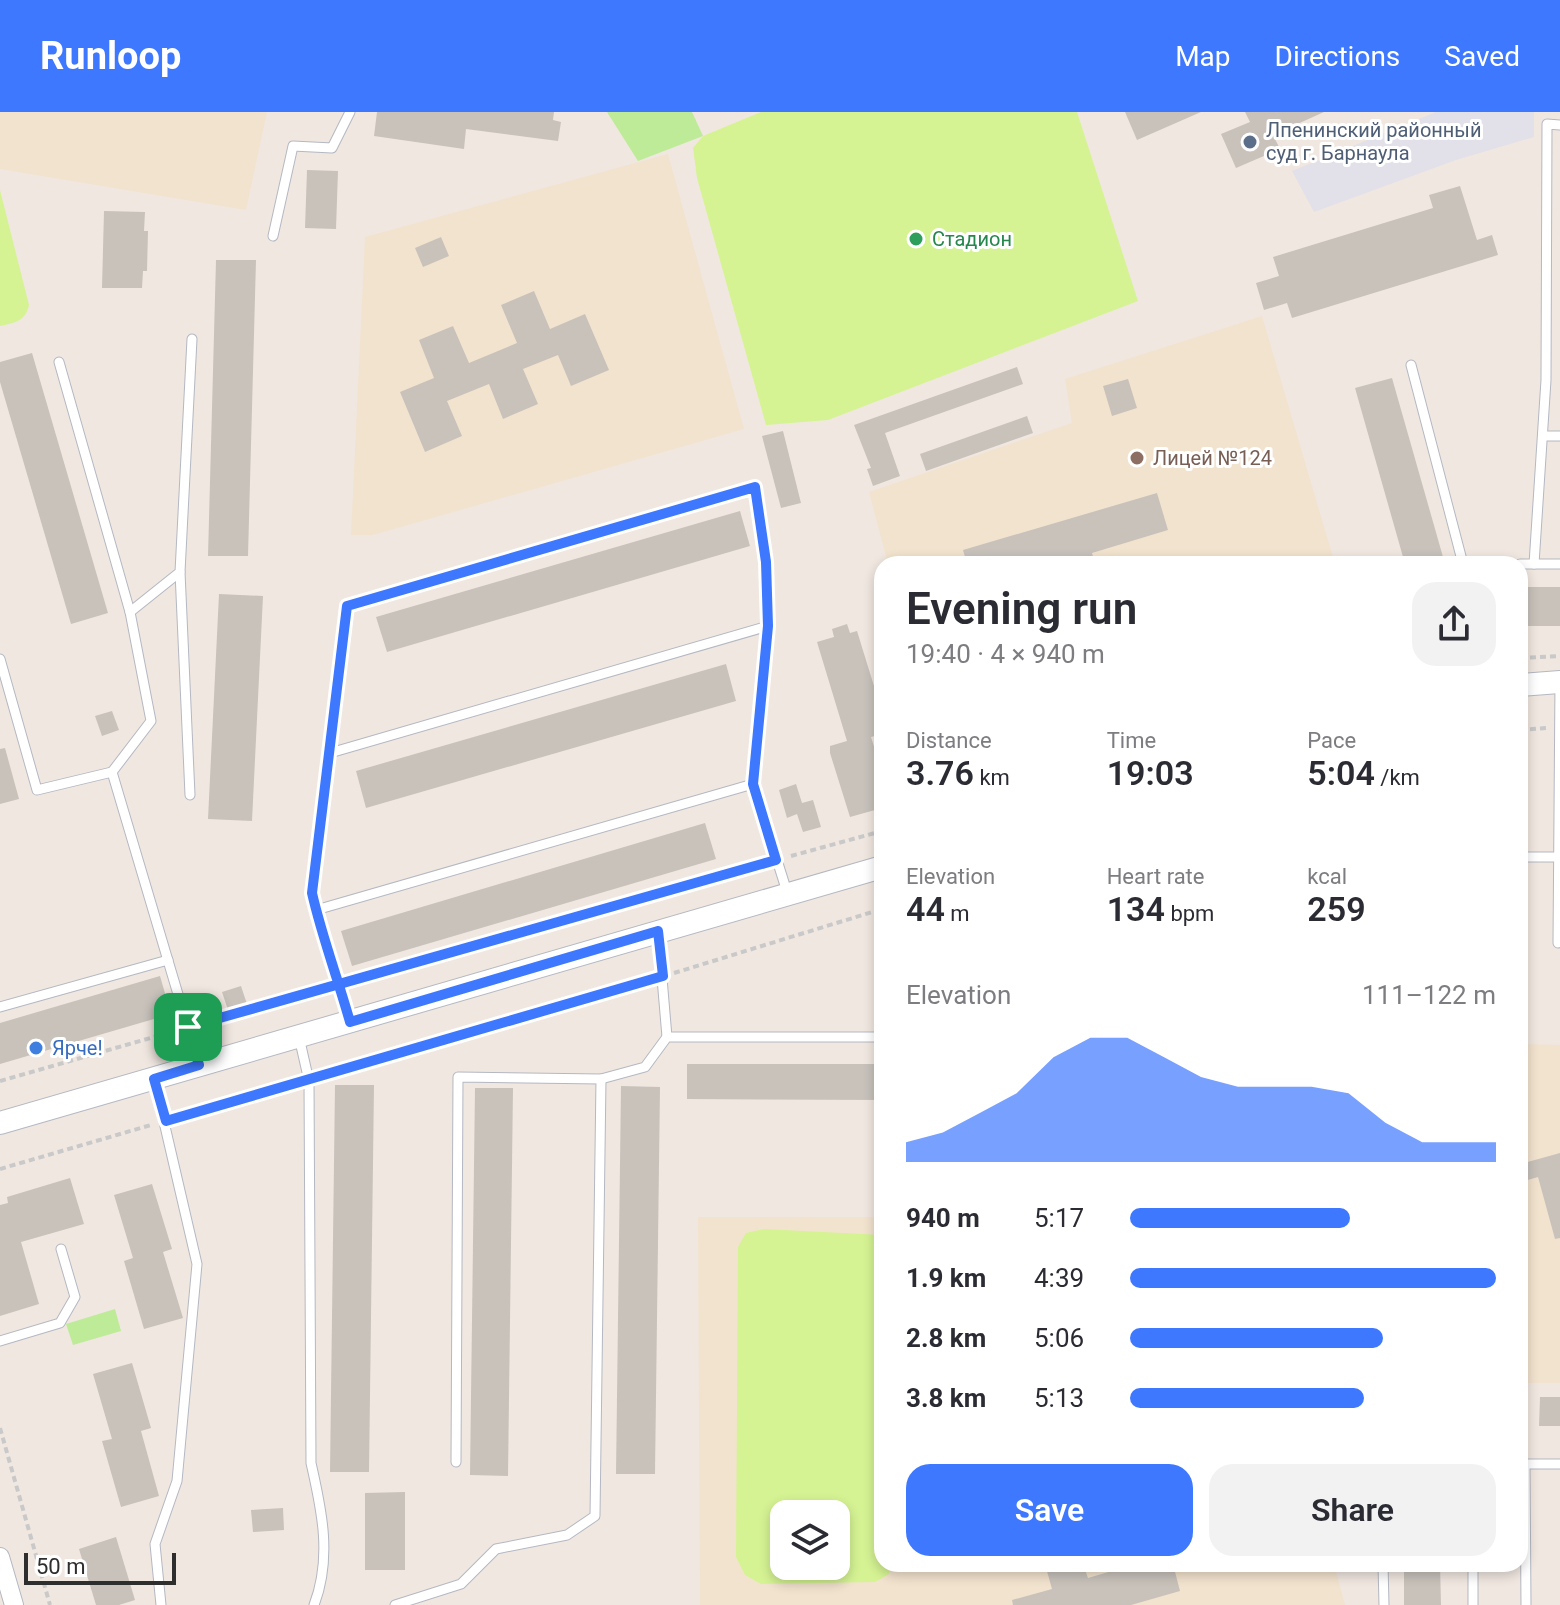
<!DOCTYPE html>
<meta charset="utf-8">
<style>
body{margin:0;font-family:Roboto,sans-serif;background:#f2f2f3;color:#2b2b33;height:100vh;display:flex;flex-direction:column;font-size:30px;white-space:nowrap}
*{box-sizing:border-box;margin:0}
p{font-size:26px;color:#7c7c81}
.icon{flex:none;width:44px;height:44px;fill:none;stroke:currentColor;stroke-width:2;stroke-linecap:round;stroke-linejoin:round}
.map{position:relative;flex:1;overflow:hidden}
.details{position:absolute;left:874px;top:444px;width:654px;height:1016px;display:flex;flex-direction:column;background:#fff;border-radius:24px;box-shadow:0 4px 12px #0003}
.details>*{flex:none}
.buttons{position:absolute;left:770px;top:1388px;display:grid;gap:16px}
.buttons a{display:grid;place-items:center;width:80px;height:80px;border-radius:16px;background:#fff;box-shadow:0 4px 12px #0003;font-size:40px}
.scale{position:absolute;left:24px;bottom:20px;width:152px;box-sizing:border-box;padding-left:8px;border:4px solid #2e2e2e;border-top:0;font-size:22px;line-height:28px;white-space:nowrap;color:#2e2e2e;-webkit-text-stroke:6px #fff;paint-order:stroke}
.pin{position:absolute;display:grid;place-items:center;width:68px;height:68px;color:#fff;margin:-34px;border-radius:16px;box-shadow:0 4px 12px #0006}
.round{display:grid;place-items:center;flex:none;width:84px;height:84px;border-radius:24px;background:#f2f2f3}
.head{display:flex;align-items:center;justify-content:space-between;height:136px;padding:0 32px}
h1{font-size:44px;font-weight:600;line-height:60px}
.figures{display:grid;grid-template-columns:repeat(3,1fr);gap:12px;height:136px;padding:8px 32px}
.figures div{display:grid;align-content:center}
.figures b{font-size:34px;font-weight:600}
.figures small{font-size:22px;font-weight:400}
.figures p{font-size:22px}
.chart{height:224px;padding:16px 32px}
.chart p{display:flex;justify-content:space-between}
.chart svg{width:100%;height:144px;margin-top:8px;fill:#3e78ff;opacity:.7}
.primary-button{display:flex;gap:16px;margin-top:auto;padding:16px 32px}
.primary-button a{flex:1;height:92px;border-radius:24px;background:#3e78ff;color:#fff;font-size:32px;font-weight:600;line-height:92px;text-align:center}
.primary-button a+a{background:#f2f2f3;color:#2b2b33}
ul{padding:0 32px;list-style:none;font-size:26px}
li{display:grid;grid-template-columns:128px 96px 1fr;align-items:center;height:60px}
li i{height:20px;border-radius:10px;background:#3e78ff}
header{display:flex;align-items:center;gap:48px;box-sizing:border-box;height:112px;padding:0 40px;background:#3e78ff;color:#fff}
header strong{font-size:38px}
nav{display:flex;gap:44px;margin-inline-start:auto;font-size:28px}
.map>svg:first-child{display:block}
.industrial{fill:#e2e0e8}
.education{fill:#f2e3ce;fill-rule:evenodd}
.green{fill:#beeb98}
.pitch{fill:#d5f393;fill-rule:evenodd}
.building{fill:#c8c2bb}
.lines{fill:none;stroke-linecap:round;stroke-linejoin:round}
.service-casing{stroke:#b4b8c2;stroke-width:11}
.minor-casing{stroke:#b4b8c2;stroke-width:20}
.tertiary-casing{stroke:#b4b8c2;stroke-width:24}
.path{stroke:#c9c9c9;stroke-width:4;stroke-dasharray:6 4;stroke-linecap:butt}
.service{stroke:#fff;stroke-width:9}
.minor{stroke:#fff;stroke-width:18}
.tertiary{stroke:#fff;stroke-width:22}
.route-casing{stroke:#fff;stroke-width:16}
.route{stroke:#3e78ff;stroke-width:10}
.service-dot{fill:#5c6f8a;stroke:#fff;stroke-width:3}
.leisure-dot{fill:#2e9e5b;stroke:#fff;stroke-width:3}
.education-dot{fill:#8d6e63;stroke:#fff;stroke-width:3}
.shop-dot{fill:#3f7fe0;stroke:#fff;stroke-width:3}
.labels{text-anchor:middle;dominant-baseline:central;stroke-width:6;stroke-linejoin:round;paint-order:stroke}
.service-label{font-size:20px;fill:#4e5e75;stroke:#fff;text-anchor:start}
.leisure-label{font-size:20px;fill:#27864d;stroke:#fff;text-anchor:start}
.education-label{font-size:20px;fill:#785e54;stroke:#fff;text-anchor:start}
.shop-label{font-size:20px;fill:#366cbe;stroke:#fff;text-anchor:start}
</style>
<header>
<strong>Runloop</strong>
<nav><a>Map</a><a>Directions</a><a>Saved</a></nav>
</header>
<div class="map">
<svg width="1560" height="1493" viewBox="0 0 1560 1493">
<rect width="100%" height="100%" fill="#f0e7e0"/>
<!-- industrial -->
<polygon class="industrial" points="1436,0 1534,0 1534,25 1456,48 1314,100 1292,59"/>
<!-- education -->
<g class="education">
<polygon points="0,0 267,0 246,98 0,57"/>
<polygon points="668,42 744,317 373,423 351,423 365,125"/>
<polygon points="1262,204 1335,452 888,452 869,380 1072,311 1065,267"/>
<polygon points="1520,932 1560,933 1560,1271 1520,1271"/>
<path d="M698 1105H882V1452H1347L1335 1456 1345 1493H700ZM784 1402H836V1454H784Z"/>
</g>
<!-- green -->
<g class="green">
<polygon points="607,0 692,0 703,24 638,49"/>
<polygon points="115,1197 121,1219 73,1233 66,1212"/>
</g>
<!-- pitch -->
<g class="pitch">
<polygon points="761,0 1077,0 1138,189 828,308 766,313 697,66 693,36 703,24"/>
<path d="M0 78 29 193C26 209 14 211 0 214Z"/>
<path d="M764 1117 882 1123V1452H893L889 1462 875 1470 761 1472 745 1463 736 1445 738 1135 746 1121ZM836 1402V1454H784V1402Z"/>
</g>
<!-- building -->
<g class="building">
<polygon points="377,0 554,0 553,8 561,10 558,29 466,17 464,37 374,24"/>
<polygon points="1125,0 1201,0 1137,28"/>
<polygon points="1245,0 1324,0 1273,23 1280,37 1236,56 1221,22 1250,10"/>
<polygon points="307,58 338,59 336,117 305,116"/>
<polygon points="1460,74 1477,128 1492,123 1498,143 1292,206 1287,191 1264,198 1256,171 1279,164 1273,145 1433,96 1429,83"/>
<polygon points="104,99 145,100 144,119 148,119 147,159 143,159 142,176 102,176"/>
<polygon points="441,125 449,144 423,155 415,136"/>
<polygon points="216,148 256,148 248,444 208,444"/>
<polygon points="534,179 550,217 585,202 609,258 571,274 558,243 523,257 538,292 503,307 489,272 447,289 462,324 425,340 400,280 434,266 419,228 453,214 469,251 517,231 501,193"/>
<polygon points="32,241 108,501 71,512 0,270 0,250"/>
<polygon points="1017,255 1023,272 885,321 900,364 873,374 867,357 871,356 854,313"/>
<polygon points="1392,266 1445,452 1405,452 1355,276"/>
<polygon points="1128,267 1137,296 1112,304 1103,274"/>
<polygon points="1027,304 1033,321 926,359 920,342"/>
<polygon points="783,319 801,391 781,396 762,324"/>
<polygon points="1157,381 1168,418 1092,441 1095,452 967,452 963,438"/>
<polygon points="740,399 750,434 387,540 376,505"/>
<rect x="1520" y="475" width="40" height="39"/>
<polygon points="219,482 263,484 252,709 208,707"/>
<polygon points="847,512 850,521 857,519 882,600 882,622 871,625 882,660 882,696 850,705 830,641 830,634 847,629 817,530 834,525 832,517"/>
<polygon points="726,552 736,589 366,696 356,659"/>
<polygon points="112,599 119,618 102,624 95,604"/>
<polygon points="5,636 19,687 0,692 0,637"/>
<polygon points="796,672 802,691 813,688 821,715 803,720 797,702 787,706 779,678"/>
<polygon points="705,711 716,747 352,854 341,819"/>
<polygon points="160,864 171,902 0,952 0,911"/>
<polygon points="241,874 247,892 228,898 222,880"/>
<polygon points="687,952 882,952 882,988 687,987"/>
<polygon points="335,973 374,973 369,1360 330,1360"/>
<polygon points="621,974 660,975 655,1362 616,1362"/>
<polygon points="475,976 513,976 508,1364 470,1363"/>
<polygon points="1560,1041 1560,1126 1555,1127 1538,1065 1520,1070 1520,1052"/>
<polygon points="70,1066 84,1112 21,1130 39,1192 0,1204 0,1093 8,1091 7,1085"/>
<polygon points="152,1072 172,1137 163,1140 183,1206 144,1217 124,1149 133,1146 114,1083"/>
<polygon points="132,1251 151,1316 141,1319 159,1384 121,1395 102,1329 112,1327 93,1262"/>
<polygon points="1540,1285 1560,1285 1560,1314 1539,1314"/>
<polygon points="405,1380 405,1458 365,1458 365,1381"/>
<polygon points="283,1396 284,1418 253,1420 251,1398"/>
<polygon points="116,1425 135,1488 119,1493 96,1493 79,1437"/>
<polygon points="1045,1452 1083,1452 1088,1466 1136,1452 1173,1452 1180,1479 1131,1493 1013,1493 1012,1488 1052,1477"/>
<polygon points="1404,1452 1440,1452 1441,1493 1404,1493"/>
</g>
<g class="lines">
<!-- service casing -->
<g class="service-casing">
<g id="service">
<polyline points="273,124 293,34 332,36 350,0"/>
<polyline points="59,250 130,500 151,609 112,660"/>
<polyline points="1411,253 1463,452"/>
<polyline points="1544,324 1560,324"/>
<polyline points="1520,452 1560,452"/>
<polyline points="1534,452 1546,268 1547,12 1560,13"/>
<polyline points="180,460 190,683"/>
<polyline points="130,500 180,460 192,227"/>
<polyline points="0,547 37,678 112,660 199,953"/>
<polyline points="330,641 768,514"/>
<polyline points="1520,745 1558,745"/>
<polyline points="316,798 753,672"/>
<polyline points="658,819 667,925"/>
<polyline points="1558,831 1560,570"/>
<polyline points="0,895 168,848"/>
<polyline points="350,907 312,781 347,494 755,375 766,450 768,514 753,672 788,783"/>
<path d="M299 925 309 969 311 1351C322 1399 332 1446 314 1493"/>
<polyline points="154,967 197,1152 177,1369 155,1432 161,1493"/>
<polyline points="601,967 645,955 667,925 882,925"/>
<polyline points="0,1229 60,1211 75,1185 61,1137"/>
<polyline points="1520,1352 1560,1352"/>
<polyline points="1525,1352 1526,1493"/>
<polyline points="1383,1452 1384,1493"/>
<polyline points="1473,1452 1473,1493"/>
<polyline points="395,1493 461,1472 496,1437 567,1423 595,1404 601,967 458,965 456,1350"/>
</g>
</g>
<!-- minor casing -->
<g class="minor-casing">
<polyline id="minor" points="0,1445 14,1493"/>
</g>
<!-- tertiary casing -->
<g class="tertiary-casing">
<g id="tertiary">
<polyline points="1520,573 1560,570"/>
<polyline points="0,1011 882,755"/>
</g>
</g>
<!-- path -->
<g class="path">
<polyline points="1520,546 1560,544"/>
<polyline points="1520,618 1546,616"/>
<polyline points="791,744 882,719"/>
<polyline points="674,861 882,797"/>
<polyline points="353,869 763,752"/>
<polyline points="198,912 329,875"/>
<polyline points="322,965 651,868"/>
<polyline points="0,969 175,919"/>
<polyline points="175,1007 298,972"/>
<polyline points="0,1057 151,1013"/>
<polyline points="0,1316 50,1493"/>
</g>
<!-- service -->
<use href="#service" class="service"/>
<!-- minor -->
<use href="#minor" class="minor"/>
<!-- tertiary -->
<use href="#tertiary" class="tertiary"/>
</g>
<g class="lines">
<!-- route casing -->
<g class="route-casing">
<path id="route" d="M188 915 199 953 154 967 166 1009 663 864 658 819 350 910C338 867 322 825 312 781L347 494 755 375 766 450 768 514 753 672 776 748 188 915"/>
</g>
<!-- route -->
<use href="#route" class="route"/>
</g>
<!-- markers -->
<circle class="service-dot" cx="1250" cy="30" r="8"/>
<circle class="leisure-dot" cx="916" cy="127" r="8"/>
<circle class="education-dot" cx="1137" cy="346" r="8"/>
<circle class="shop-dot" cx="36" cy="936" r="8"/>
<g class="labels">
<!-- service labels -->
<g class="service-label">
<text x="1266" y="18">Лпенинский районный<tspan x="1266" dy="23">суд г. Барнаула</tspan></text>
</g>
<!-- leisure labels -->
<g class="leisure-label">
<text x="932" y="127">Стадион</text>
</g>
<!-- education labels -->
<g class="education-label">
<text x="1153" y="346">Лицей №124</text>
</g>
<!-- shop labels -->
<g class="shop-label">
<text x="52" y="936">Ярче!</text>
</g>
</g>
</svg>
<div class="buttons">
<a><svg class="icon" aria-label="layers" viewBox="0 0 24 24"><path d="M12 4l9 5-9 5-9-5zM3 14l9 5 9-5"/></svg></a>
</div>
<div class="scale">50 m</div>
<div class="pin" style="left:188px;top:915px;background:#1e9e55"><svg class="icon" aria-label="arrive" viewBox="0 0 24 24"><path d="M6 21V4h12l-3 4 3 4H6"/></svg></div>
<section class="details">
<div class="head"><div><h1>Evening run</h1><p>19:40 · 4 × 940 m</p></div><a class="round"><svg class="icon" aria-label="share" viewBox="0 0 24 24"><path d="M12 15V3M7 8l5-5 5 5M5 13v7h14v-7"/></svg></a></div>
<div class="figures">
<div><p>Distance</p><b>3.76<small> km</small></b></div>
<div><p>Time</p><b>19:03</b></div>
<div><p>Pace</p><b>5:04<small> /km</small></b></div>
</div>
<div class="figures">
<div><p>Elevation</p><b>44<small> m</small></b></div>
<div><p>Heart rate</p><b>134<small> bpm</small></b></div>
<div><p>kcal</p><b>259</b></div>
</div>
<div class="chart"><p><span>Elevation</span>111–122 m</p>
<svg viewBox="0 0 160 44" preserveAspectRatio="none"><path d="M0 44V38L10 35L20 29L30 23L40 12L50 6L60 6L70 12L80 18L90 21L100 21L110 21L120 23L130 32L140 38L150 38L160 38V44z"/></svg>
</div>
<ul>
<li><b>940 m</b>5:17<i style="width:60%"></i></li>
<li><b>1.9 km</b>4:39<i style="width:100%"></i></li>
<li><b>2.8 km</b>5:06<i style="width:69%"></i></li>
<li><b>3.8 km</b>5:13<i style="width:64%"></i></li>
</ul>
<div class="primary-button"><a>Save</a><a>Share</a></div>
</section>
</div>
